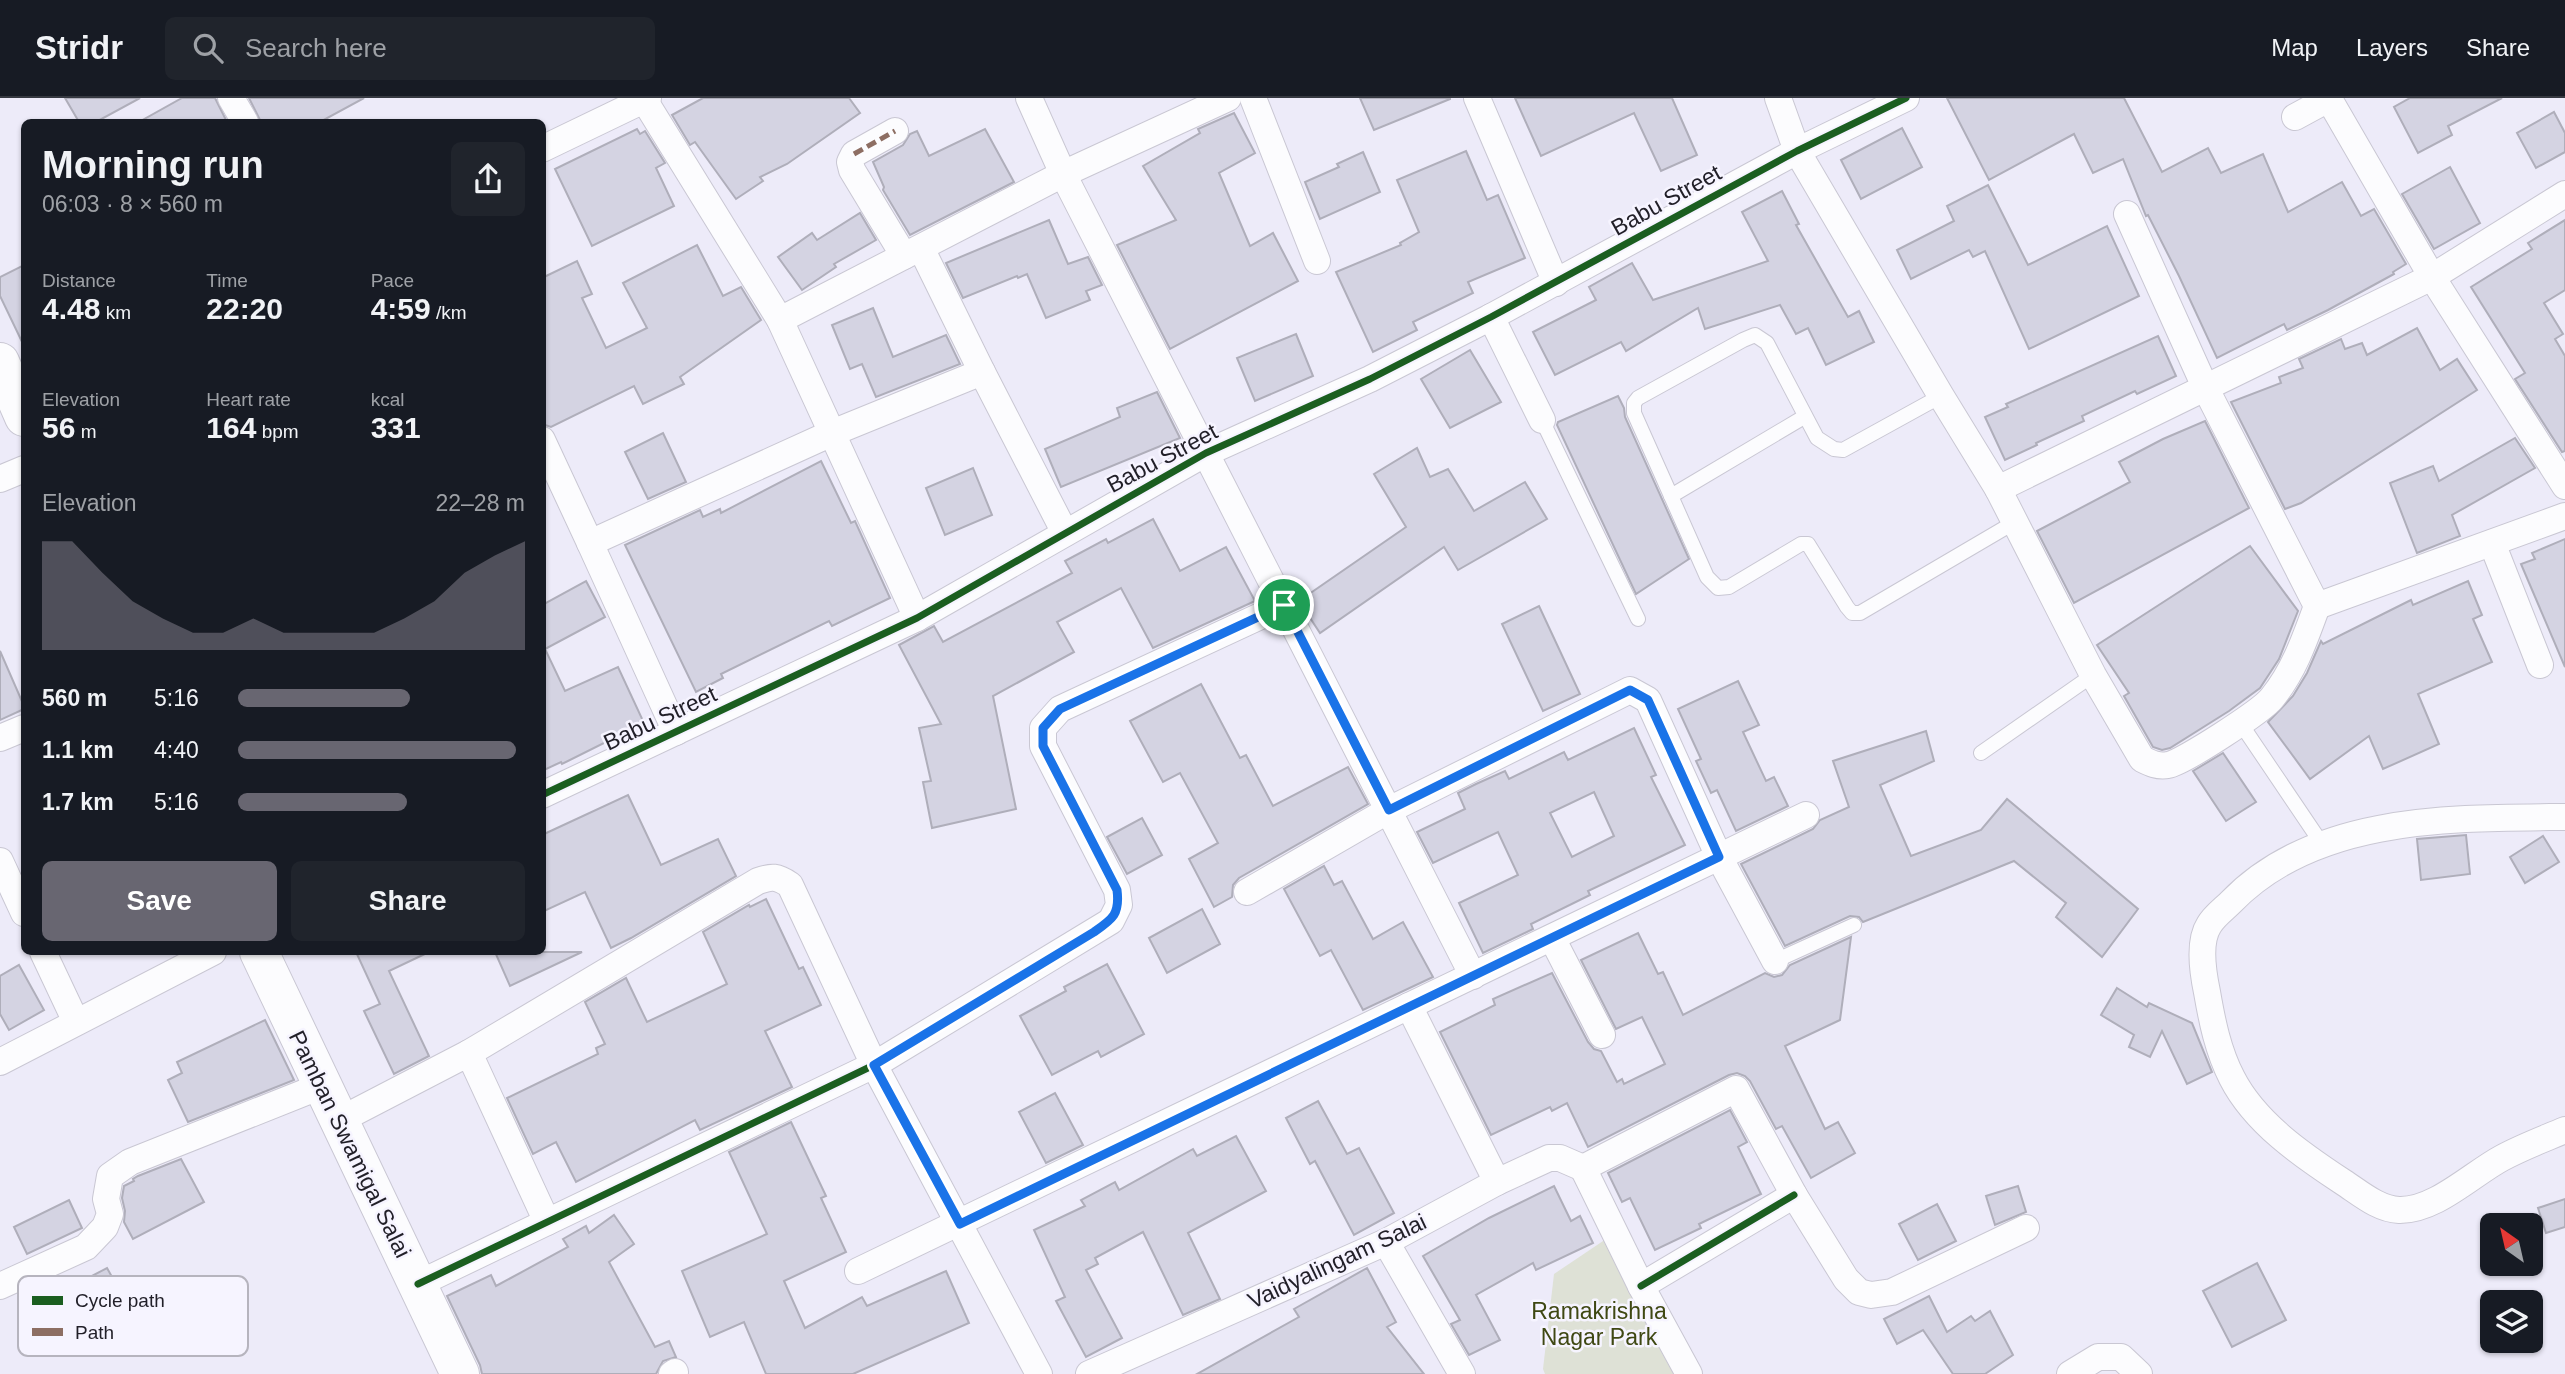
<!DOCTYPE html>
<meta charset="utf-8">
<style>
body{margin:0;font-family:Arial,sans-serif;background:#20242c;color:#f1f3f6;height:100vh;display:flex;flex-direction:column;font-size:26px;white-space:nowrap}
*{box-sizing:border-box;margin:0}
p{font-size:23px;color:#9ea1a6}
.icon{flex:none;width:38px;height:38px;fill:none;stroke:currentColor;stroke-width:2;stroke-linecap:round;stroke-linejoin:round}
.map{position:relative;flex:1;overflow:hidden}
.sheet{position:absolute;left:21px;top:21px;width:525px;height:836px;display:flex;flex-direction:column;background:#171b24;border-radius:10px;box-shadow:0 2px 5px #0004}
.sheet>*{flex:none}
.needle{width:46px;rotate:326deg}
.fabs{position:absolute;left:2480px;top:1115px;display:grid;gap:14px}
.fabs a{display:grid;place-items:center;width:63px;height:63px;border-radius:10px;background:#171b24;box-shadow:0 2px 5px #0004;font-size:35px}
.pin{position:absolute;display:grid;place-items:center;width:60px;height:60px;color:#fff;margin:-30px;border:4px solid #fff;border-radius:50%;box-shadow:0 2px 7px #0007}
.round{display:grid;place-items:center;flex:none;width:74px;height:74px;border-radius:10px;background:#20242c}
.overview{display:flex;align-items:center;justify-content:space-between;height:119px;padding:0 21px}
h1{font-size:38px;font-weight:700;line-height:52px}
.figures{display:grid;grid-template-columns:repeat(3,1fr);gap:10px;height:119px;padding:7px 21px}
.figures div{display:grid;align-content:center}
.figures b{font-size:30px;font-weight:700}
.figures small{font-size:19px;font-weight:400}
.figures p{font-size:19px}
.chart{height:196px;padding:14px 21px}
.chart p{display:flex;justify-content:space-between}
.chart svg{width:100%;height:126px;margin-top:7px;fill:#686671;opacity:.7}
.action{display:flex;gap:14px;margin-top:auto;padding:14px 21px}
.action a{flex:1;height:80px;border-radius:10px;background:#686671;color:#fff;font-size:28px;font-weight:700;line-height:80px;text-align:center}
.action a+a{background:#20242c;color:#f1f3f6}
ul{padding:0 21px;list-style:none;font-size:23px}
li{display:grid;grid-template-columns:112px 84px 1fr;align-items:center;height:52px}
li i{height:18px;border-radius:9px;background:#686671}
header{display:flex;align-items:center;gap:42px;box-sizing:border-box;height:98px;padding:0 35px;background:#171b24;border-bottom:2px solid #363941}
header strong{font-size:33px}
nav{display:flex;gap:38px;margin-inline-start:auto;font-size:24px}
.search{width:490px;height:63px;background:#20242c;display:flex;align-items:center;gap:18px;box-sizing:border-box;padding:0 24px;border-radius:10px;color:#9ea1a6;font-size:26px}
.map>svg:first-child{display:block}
.green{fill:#dee1d6}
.building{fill:#d4d3e2;stroke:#afaeba;stroke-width:2;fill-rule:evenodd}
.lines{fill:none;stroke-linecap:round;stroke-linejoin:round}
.lane-casing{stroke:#c9c7d3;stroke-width:16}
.street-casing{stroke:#c9c7d3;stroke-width:28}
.secondary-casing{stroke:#c9c7d3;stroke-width:40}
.lane{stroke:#fcfcfe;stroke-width:14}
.street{stroke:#fcfcfe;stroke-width:26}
.secondary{stroke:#fcfcfe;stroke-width:38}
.quiet{stroke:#8d6e63;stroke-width:5;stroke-dasharray:10 5;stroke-linecap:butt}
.cycleway-casing{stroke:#f6f4ff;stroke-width:11}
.cycleway{stroke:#1b5e20;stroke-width:7}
.route-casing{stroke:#fff;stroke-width:14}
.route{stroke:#1a73e8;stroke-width:9}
.labels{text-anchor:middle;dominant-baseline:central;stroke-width:5;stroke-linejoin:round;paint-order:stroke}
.street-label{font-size:23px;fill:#211f28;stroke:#f6f4ff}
.park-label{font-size:23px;fill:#3f4813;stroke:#f6f4ff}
.key{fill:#f6f4ff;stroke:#b6b4be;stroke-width:2}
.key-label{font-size:19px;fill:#211f28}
</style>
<header>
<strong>Stridr</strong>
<div class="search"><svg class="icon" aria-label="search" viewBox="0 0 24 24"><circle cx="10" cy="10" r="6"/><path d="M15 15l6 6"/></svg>Search here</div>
<nav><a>Map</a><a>Layers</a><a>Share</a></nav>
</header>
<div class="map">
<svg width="2565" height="1276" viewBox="0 0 2565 1276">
<rect width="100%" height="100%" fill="#edebf9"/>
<!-- green -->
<polygon class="green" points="1609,1139 1684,1276 1545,1276 1543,1271 1554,1176"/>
<!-- building -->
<g class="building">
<polygon points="65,0 140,0 96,24 79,24"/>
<polygon points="182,0 215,0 227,24 139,24"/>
<polygon points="249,0 364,0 320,24 261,24"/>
<polygon points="703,0 849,0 860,15 787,66 760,79 763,83 736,101 695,44 690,47 672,17"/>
<polygon points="1360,0 1450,0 1450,1 1374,32"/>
<polygon points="1515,0 1672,0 1697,57 1661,73 1634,15 1541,58"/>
<polygon points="1947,0 2124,0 2162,74 2208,50 2221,75 2263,56 2288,114 2342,84 2361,118 2374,111 2406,166 2393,174 2394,176 2328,212 2287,232 2284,226 2217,260 2179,178 2148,117 2146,118 2123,61 2093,75 2074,36 1989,82"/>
<polygon points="2410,0 2502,0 2448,28 2452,37 2418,55 2394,9"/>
<polygon points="2554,14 2565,35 2565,54 2536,70 2517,35"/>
<polygon points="1234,15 1255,55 1219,75 1250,148 1273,135 1298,183 1170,251 1117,147 1176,122 1143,68 1200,35 1198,31"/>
<polygon points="1902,30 1922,69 1861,101 1841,62"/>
<polygon points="637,31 640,36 645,33 665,65 656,70 674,108 592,148 555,71"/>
<polygon points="985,31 1014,84 910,137 883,92 884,89 873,64 903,47 910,36 917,33 929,58"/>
<polygon points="1466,53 1487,102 1498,97 1525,160 1468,184 1473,195 1413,224 1417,232 1373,254 1336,174 1401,147 1400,145 1419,134 1397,82"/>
<polygon points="1363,54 1380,94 1320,121 1305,84 1339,69 1337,66"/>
<polygon points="2450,69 2480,125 2434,151 2402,96"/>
<polygon points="1988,87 2028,167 2107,128 2139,198 2029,251 1985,153 1973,159 1969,152 1911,181 1897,152 1954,123 1947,108"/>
<polygon points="1782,93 1799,126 1796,127 1848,219 1859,213 1874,244 1826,267 1808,230 1796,236 1780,207 1705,231 1698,210 1626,253 1621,244 1555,277 1533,234 1596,202 1589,189 1632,165 1653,202 1768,163 1742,114"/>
<polygon points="860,115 876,142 834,166 836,169 802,192 778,159 812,135 817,142"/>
<polygon points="1049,122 1068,166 1088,159 1102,187 1086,193 1090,202 1046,220 1027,176 1018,180 1017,178 963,200 946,165"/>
<polygon points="2565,122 2565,192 2544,205 2563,236 2555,241 2565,258 2565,353 2562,354 2515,281 2525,275 2471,189 2532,151 2528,145"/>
<polygon points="697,147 723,198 741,189 761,222 680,279 684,286 643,306 634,288 551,329 542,326 542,180 577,163 592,196 582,200 606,250 647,230 623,185"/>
<polygon points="24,167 24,248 0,198 0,179"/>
<polygon points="873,210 893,259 946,237 960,266 876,299 862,266 850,271 832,227"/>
<polygon points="2417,230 2440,272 2457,261 2477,292 2301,405 2285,411 2231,304 2281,285 2279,279 2303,270 2299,261 2341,241 2345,251 2362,245 2367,257"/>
<polygon points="1296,236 1313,278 1255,303 1237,260"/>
<polygon points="2158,238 2176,278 2137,296 2135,293 2082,318 2084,323 2036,345 2037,347 2005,362 1985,319 2008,309 2006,306"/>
<polygon points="1470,252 1501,304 1450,330 1421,281"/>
<polygon points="1157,294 1180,340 1061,389 1045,351 1120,319 1117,310"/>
<polygon points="1618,298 1624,310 1625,319 1689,461 1636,496 1557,327 1558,324"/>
<polygon points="2205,323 2249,410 2074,505 2037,433 2130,384 2119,364 2163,341"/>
<polygon points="663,335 686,384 648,401 625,354"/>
<polygon points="2515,340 2535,370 2452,417 2460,438 2417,455 2390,385 2433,368 2439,383"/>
<polygon points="1417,350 1430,379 1448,371 1474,413 1525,384 1547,421 1458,472 1444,449 1320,535 1299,503 1406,429 1374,376"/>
<polygon points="821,363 851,425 855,423 890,500 832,528 829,523 721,576 723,580 696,594 625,447 700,412 703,419 720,411 721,415"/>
<polygon points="973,370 992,417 945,437 926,390"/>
<polygon points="1153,421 1180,473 1226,449 1255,503 1153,550 1121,490 1057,524 1074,554 993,598 1016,711 932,730 923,684 931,683 919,630 941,626 899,547 934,528 943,544 1072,475 1065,463 1106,441 1108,445"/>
<polygon points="2565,441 2565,569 2521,466 2535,461 2532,455"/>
<polygon points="2250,448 2298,513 2279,561 2260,590 2229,613 2170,650 2162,652 2153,649 2124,598 2129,595 2097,547"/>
<polygon points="586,483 605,519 545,551 565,593 618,569 644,625 562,666 561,664 542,673 542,507"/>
<polygon points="2468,483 2482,517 2473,521 2492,564 2418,596 2439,646 2383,671 2369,638 2310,681 2268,624 2293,598 2307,575 2321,543 2323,546 2411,502 2413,507"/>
<polygon points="1539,508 1580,596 1543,613 1502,526"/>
<polygon points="0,553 24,608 24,611 0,622"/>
<polygon points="1738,583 1759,627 1743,634 1766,683 1774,679 1788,708 1736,733 1717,692 1711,695 1696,663 1701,661 1678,611"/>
<polygon points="1201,586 1240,660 1246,657 1273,708 1348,669 1368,706 1239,780 1233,787 1232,799 1214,809 1189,761 1218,745 1180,675 1163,684 1130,623"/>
<path d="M1634 630 1656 677 1651 679 1685 747 1588 793 1590 797 1531 826 1533 831 1483 855 1459 805 1518 777 1498 734 1433 765 1417 734 1465 711 1458 695 1476 686 1505 673 1509 681 1564 654 1568 662ZM1594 694 1614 738 1572 759 1550 715Z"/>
<polygon points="1926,633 1934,663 1880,687 1911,758 1981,732 2007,701 2138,811 2102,859 2056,819 2066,805 2014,763 1863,824 1859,819 1850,818 1785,848 1741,766 1813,731 1820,722 1849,709 1833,663"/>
<polygon points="2223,655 2256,704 2226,723 2193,673"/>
<polygon points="628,697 661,767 718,741 736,778 631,840 611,850 585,794 542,814 542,737"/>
<polygon points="1142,720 1162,757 1127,776 1107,739"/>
<polygon points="2466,737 2470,776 2421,782 2417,741"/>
<polygon points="2543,738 2559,764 2525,785 2510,759"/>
<polygon points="1324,768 1334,787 1342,783 1373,841 1403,824 1433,879 1363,912 1331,852 1320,858 1284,791"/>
<polygon points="766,801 799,871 803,869 821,907 765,933 792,989 700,1032 695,1022 576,1084 556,1044 533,1056 507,1000 598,956 596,950 605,946 585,904 626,880 647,924 727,886 703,834 749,807 750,809"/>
<polygon points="1202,811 1220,846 1167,875 1149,840"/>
<polygon points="1638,835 1658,876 1663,874 1683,917 1765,875 1774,879 1782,877 1790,867 1851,839 1840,922 1785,948 1825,1031 1838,1024 1855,1055 1811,1080 1782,1028 1776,1031 1750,983 1745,978 1737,975 1729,977 1588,1049 1567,1005 1552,1013 1550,1009 1491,1037 1440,934 1495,907 1493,901 1552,875 1588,944 1594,951 1601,953 1617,984 1622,981 1624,986 1665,966 1642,919 1616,931 1581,862"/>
<polygon points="356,854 429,854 389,873 429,958 394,976 364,913 380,906"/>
<polygon points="495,854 582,854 510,888"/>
<polygon points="1107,866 1144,936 1101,959 1098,953 1052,977 1020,918 1066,893 1064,889"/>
<polygon points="19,867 44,912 9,932 0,916 0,878"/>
<polygon points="2117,890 2147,909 2149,905 2192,925 2212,974 2187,986 2162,933 2150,959 2129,949 2134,937 2101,917"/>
<polygon points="265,922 294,982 188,1024 168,982 182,975 177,964"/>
<polygon points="1055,995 1083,1047 1046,1065 1019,1014"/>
<polygon points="1318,1003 1347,1056 1359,1050 1394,1115 1354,1137 1315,1063 1310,1066 1286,1020"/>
<polygon points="1730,1012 1747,1044 1738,1049 1761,1096 1699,1126 1701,1130 1655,1152 1630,1100 1622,1104 1608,1075"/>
<polygon points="791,1024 826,1098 821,1100 846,1154 784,1183 805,1230 862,1199 867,1208 946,1173 969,1225 853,1276 766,1276 744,1224 710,1239 682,1173 767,1136 729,1054"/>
<polygon points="1236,1038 1266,1093 1188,1135 1220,1201 1183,1217 1143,1134 1095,1160 1098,1166 1086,1172 1122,1240 1086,1259 1056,1203 1065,1199 1034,1132 1085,1108 1081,1102 1115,1084 1119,1092 1193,1051 1197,1058"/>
<polygon points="181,1061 204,1104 133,1141 124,1124 125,1113 122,1100 124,1088 134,1083 133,1081 138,1078"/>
<polygon points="1554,1088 1571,1123 1580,1118 1593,1145 1536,1172 1533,1165 1476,1197 1500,1242 1469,1257 1451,1226 1460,1222 1423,1158 1489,1120"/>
<polygon points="2018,1088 2026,1114 1995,1127 1986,1098"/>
<polygon points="2565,1101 2565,1129 2546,1135 2538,1110"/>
<polygon points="69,1102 82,1130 27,1156 14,1129"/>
<polygon points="1937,1106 1956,1143 1918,1162 1899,1126"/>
<polygon points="614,1117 634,1146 609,1164 655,1249 669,1243 676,1259 663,1263 656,1276 482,1276 480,1267 447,1198 491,1177 496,1188 568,1149 563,1141 586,1128 589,1135"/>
<polygon points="2257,1165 2286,1222 2232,1249 2203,1193"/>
<polygon points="107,1170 131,1213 95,1233 71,1189"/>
<polygon points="1367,1170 1396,1224 1387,1229 1424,1276 1197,1276 1299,1219 1294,1211"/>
<polygon points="1929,1198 1947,1234 1971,1218 1975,1223 1990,1213 2013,1257 1985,1276 1953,1276 1923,1232 1897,1246 1884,1221"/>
</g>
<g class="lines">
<!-- lane casing -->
<g class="lane-casing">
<g id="lane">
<polyline points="1804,319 1671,398 1707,479 1718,490 1729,489 1801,446 1808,446 1847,509 1852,515 1860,515 2015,424"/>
<polyline points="1542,322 1638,521"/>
<polyline points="1671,398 1634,315 1634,305 1638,300 1743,242 1755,237 1767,245 1817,340 1834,351 1843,352 1941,298"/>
<polyline points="2241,626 2322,746"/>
<polyline points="1981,655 2093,577"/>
<polyline points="1775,863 1854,827"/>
</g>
</g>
<!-- street casing -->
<g class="street-casing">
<g id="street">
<polyline points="231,0 245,24"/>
<polyline points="643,0 780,222 917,520"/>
<polyline points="1029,0 1063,76 1473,878"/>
<polyline points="1253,0 1317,163"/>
<polyline points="1477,0 1556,185"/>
<path d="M1778 0 1797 53 1941 298 1998 391 2093 577 2142 661C2150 665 2158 669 2168 667 2182 665 2262 613 2272 600 2294 573 2305 541 2317 508"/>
<polyline points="2329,1 2432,179 2565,388"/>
<polyline points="2295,19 2330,0"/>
<polyline points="895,33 854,56 850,64 852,72 904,158"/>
<polyline points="542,51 648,0"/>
<polyline points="2127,116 2205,289 2317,508 2565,418"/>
<polyline points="921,150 982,274"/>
<polyline points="1491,219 1542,322"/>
<polyline points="780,222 1063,76 1228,0"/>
<polyline points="542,342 590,445"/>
<polyline points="0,381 24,371"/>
<polyline points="1998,391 2432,179 2565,96"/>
<polyline points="2492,445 2540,567"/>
<polyline points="676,634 590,445 832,335 982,274 1065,435"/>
<polyline points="0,640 24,630"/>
<polyline points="542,697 917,520 1206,355 1370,281 1491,219 1797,53 1906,0"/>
<path d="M2565 719C2453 720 2315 717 2231 804 2224 811 2214 818 2209 827 2198 844 2203 875 2207 894 2212 923 2218 953 2232 980 2255 1025 2302 1057 2343 1084 2360 1095 2378 1111 2399 1112 2435 1113 2472 1076 2502 1060 2522 1049 2544 1041 2565 1032"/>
<polyline points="0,763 24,815"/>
<polyline points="1247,794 1389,712 1630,592 1648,602 1719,759 1775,863"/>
<polyline points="1552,840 1602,937"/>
<polyline points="43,854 76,924"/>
<polyline points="1409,908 1497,1084"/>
<path d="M469 955 758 783C772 778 777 778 790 787L874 967 1039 1276"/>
<polyline points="0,964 213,854"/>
<polyline points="338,1023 469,955 547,1124"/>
<polyline points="1583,1070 1736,991 1794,1097 1846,1181 1859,1194 1871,1197 1892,1194 2026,1130"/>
<polyline points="1583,1070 1641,1188 1689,1276"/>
<polyline points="1386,1144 1462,1276"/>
<polyline points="858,1173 1806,717"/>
<polyline points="418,1186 874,967 1111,823 1119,807 1117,792 1043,648 1043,630 1060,611 1284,507"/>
<polyline points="0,1188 86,1149 105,1129 110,1116 106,1101 110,1078 130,1064 321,988"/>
<polyline points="1641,1188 1794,1097"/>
<polyline points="672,1276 675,1274"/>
<polyline points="1089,1276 1386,1144 1497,1084 1549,1060 1560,1060 1583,1070"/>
<polyline points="2070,1276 2098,1259 2121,1259 2139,1276"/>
</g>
</g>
<!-- secondary casing -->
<g class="secondary-casing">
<g id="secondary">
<polyline points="0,264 24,319"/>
<polyline points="259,854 460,1276"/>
</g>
</g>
<!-- lane -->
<use href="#lane" class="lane"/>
<!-- street -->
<use href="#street" class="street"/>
<!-- secondary -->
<use href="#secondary" class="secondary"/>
<!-- quiet -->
<polyline class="quiet" points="854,56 895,33"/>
<!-- cycleway casing -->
<g class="cycleway-casing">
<g id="cycleway">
<polyline points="542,697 917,520 1206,355 1370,281 1491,219 1797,53 1906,0"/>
<polyline points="418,1186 874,967 1111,823 1119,807 1117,792 1043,648 1043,630 1060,611 1284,507"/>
<polyline points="1641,1188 1794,1097"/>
</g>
</g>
<!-- cycleway -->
<use href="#cycleway" class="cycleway"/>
</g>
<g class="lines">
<!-- route casing -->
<g class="route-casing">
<path id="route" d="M1284 507 1389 712 1630 592 1648 602 1719 759 960 1126 874 967 1094 834C1113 821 1120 816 1117 792L1043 648V630L1060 611Z"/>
</g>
<!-- route -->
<use href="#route" class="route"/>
</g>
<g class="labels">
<!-- street labels -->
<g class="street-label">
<text transform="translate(1666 102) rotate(-29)">Babu Street</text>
<text transform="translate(1162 360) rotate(-28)">Babu Street</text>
<text transform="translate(660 620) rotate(-25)">Babu Street</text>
<text transform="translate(350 1046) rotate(64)">Pamban Swamigal Salai</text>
<text transform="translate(1337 1163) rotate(-25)">Vaidyalingam Salai</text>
</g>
<!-- park labels -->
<g class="park-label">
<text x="1599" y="1213">Ramakrishna<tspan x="1599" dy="26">Nagar Park</tspan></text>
</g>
</g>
<!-- legend -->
<rect x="18" y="1178" width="230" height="80" rx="10" class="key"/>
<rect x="32" y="1198" width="31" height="9" fill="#1b5e20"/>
<rect x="32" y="1230" width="31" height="8" fill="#8d6e63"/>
<g class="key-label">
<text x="75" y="1209">Cycle path</text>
<text x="75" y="1241">Path</text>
</g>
</svg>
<div class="fabs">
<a><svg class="needle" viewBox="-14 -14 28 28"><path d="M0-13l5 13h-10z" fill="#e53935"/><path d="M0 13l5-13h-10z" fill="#9ea1a6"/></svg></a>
<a><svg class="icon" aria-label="layers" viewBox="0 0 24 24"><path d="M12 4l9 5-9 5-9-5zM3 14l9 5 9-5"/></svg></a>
</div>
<div class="pin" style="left:1284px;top:507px;background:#1e9e55"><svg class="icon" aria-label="arrive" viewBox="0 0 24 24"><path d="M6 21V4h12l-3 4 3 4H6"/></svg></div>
<section class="sheet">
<div class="overview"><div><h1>Morning run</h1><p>06:03 · 8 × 560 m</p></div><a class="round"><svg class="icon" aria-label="share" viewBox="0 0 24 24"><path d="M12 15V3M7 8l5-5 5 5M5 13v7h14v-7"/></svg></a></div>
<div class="figures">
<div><p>Distance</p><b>4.48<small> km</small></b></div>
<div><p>Time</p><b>22:20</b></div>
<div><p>Pace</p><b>4:59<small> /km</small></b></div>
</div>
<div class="figures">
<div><p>Elevation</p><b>56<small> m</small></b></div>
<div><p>Heart rate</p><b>164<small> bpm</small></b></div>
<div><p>kcal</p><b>331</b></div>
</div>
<div class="chart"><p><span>Elevation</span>22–28 m</p>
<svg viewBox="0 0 160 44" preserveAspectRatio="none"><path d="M0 44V6L10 6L20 17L30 27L40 33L50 38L60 38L70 33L80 38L90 38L100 38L110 38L120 33L130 27L140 17L150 11L160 6V44z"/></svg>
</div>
<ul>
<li><b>560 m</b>5:16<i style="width:60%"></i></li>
<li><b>1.1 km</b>4:40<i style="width:97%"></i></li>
<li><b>1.7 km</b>5:16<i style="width:59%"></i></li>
</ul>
<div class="action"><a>Save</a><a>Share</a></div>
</section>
</div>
